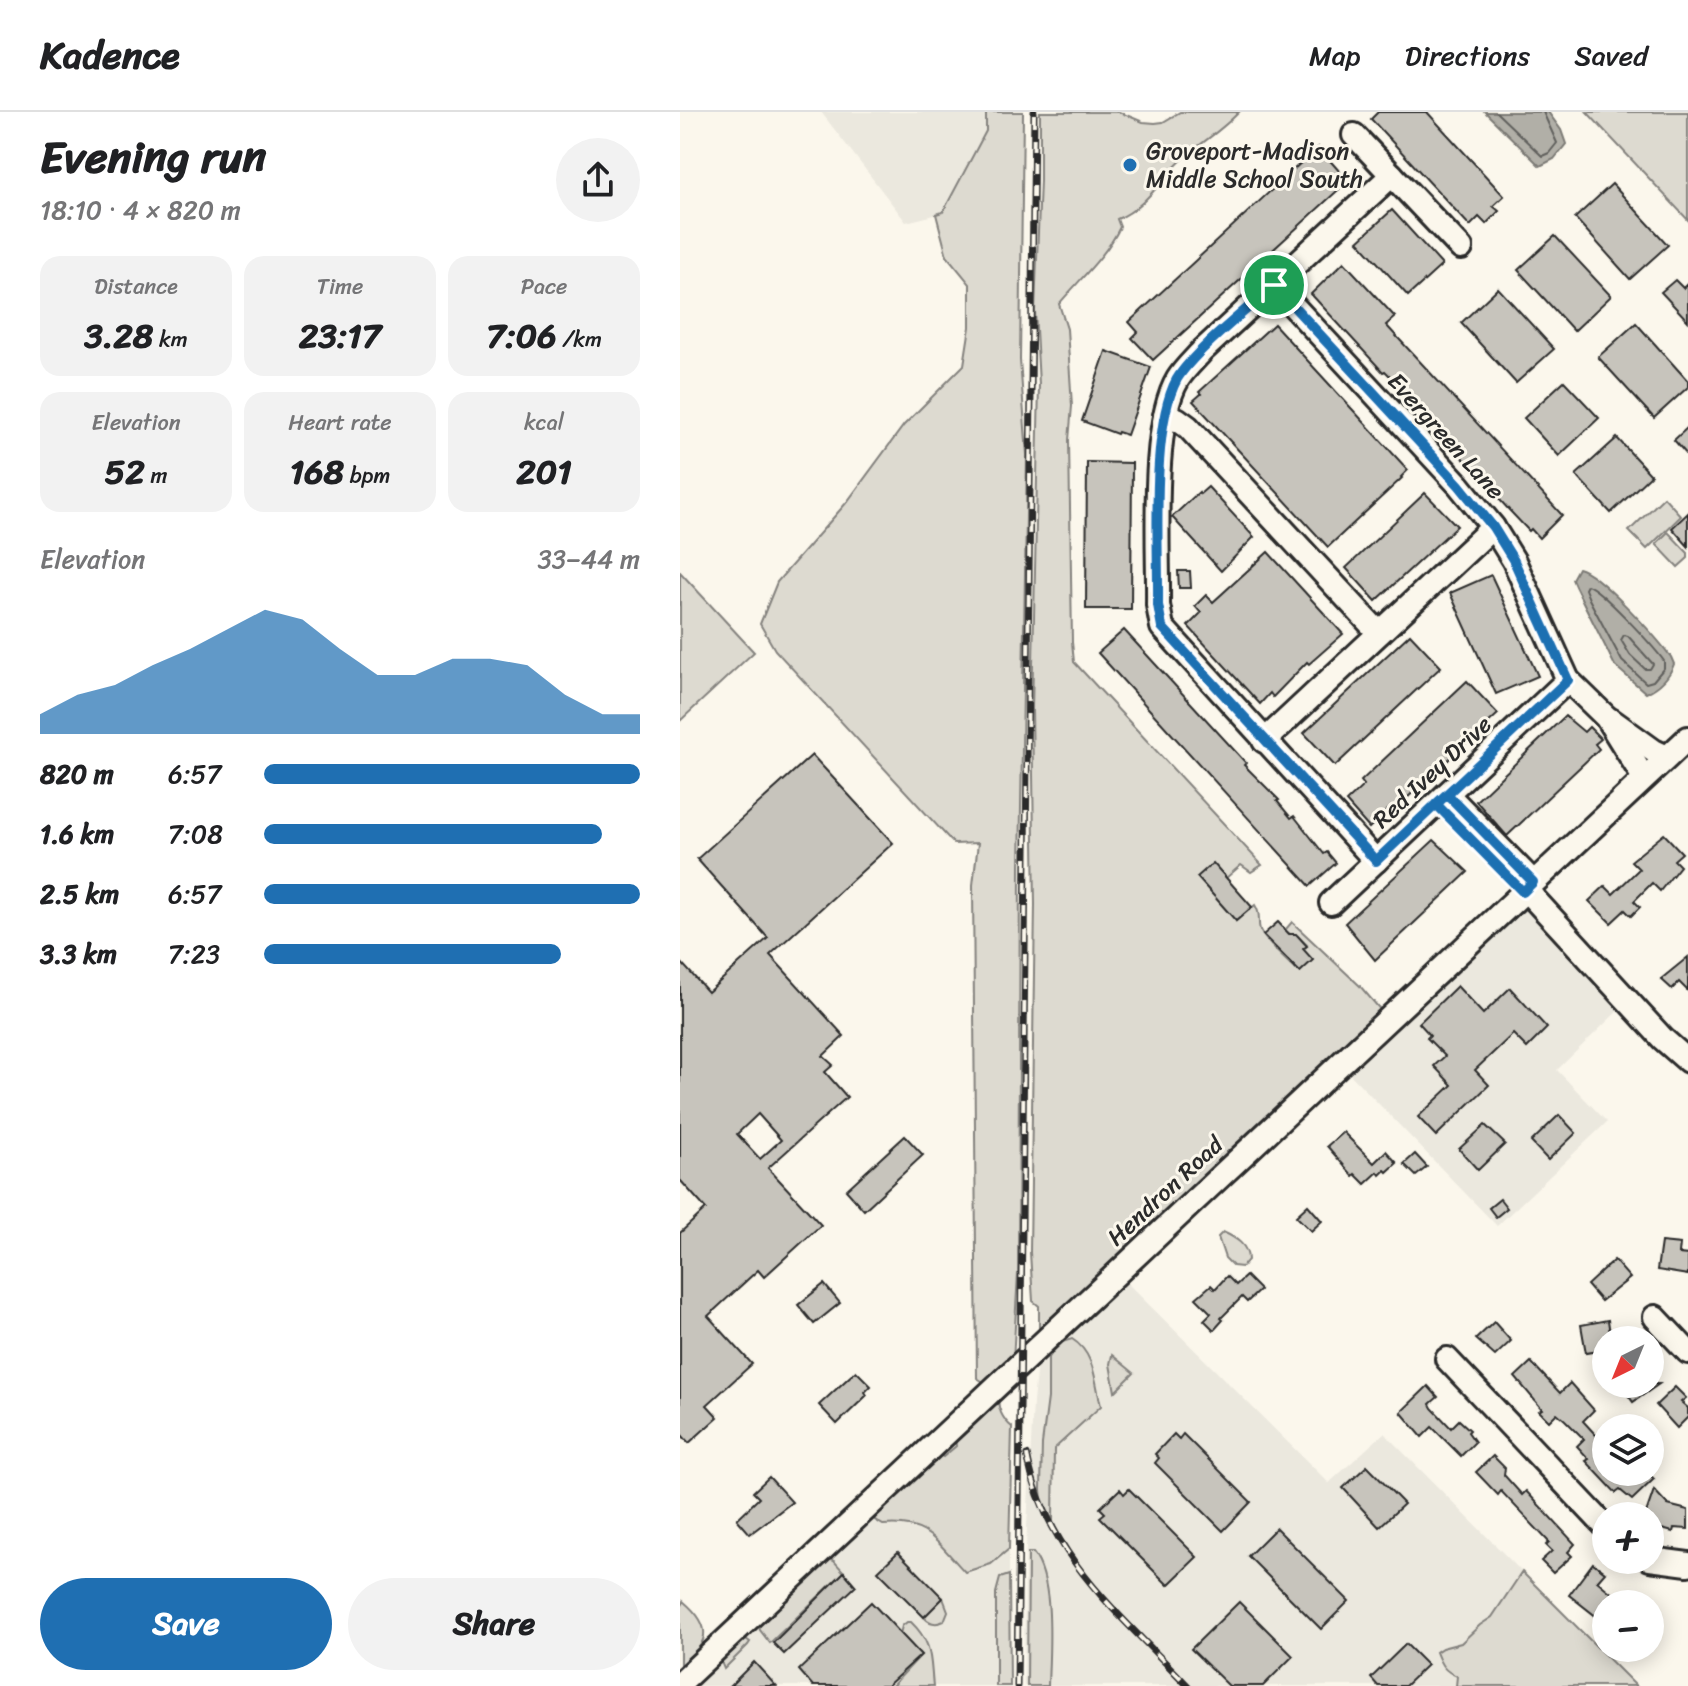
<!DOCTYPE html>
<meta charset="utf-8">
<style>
body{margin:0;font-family:Sriracha,sans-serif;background:#f2f2f2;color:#202124;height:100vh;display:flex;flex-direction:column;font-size:30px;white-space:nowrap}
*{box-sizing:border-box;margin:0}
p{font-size:26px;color:#757577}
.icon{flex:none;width:44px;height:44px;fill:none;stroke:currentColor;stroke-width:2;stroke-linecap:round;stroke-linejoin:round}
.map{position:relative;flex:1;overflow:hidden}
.side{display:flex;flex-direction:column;background:#fff;width:680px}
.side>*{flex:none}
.needle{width:52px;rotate:223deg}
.tools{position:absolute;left:912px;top:1214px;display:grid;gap:16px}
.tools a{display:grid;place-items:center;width:72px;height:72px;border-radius:50%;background:#fff;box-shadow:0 4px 20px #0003;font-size:40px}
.pin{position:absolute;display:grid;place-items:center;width:68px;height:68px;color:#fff;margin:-34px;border:4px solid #fff;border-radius:50%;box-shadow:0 2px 8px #0007}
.round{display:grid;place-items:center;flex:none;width:84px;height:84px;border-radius:42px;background:#f2f2f2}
.summary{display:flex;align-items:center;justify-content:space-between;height:136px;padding:0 40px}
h1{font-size:44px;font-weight:700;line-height:60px}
.figures{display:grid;grid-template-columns:repeat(3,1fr);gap:12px;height:136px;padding:8px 40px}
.figures div{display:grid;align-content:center;border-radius:20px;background:#f2f2f2;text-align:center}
.figures b{font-size:34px;font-weight:700}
.figures small{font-size:22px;font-weight:400}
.figures p{font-size:22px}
.chart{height:224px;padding:16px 40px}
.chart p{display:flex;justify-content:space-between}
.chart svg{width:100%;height:144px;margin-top:8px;fill:#1f6fb2;opacity:.7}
.cta{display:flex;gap:16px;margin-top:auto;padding:16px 40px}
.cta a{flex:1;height:92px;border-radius:48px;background:#1f6fb2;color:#fff;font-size:32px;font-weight:700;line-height:92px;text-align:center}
.cta a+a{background:#f2f2f2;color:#202124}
ul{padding:0 40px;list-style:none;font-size:26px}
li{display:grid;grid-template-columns:128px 96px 1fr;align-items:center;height:60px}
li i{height:20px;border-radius:10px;background:#1f6fb2}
header{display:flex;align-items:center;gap:48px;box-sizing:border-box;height:112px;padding:0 40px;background:#fff;border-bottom:2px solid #e0e0e0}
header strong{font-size:38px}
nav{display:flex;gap:44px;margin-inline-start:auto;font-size:28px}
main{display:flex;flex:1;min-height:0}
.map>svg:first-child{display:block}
.built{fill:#ebe8de}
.green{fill:#dddad0;stroke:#84827e;stroke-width:2}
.water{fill:#b1afa7;stroke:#7b7a75;stroke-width:2}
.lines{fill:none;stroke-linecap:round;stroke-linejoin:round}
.shore{stroke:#61605d;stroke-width:2}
.building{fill:#c7c4bc;stroke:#2b2b2b;stroke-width:2;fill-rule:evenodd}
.minor-casing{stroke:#2b2b2b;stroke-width:28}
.minor{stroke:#fbf7ec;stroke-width:22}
.rail-casing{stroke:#2b2b2b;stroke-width:7}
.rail{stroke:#fbf7ec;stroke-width:4;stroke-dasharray:12;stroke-linecap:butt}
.route-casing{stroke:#fff;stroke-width:16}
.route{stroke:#1f6fb2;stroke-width:10}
.poi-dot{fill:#1f6fb2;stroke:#fbf7ec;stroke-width:3}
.labels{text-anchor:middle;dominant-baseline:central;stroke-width:6;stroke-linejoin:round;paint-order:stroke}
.poi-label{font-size:24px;fill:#2b2b2b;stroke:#fbf7ec;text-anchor:start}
.street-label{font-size:24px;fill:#2b2b2b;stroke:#fbf7ec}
</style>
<header>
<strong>Kadence</strong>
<nav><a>Map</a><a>Directions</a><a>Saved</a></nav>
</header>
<main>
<section class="side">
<div class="summary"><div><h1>Evening run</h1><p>18:10 · 4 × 820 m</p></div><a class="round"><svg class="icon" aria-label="share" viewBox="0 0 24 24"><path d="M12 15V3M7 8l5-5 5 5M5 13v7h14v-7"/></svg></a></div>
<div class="figures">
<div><p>Distance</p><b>3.28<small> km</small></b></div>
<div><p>Time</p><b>23:17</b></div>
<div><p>Pace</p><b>7:06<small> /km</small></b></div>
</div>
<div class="figures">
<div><p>Elevation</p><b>52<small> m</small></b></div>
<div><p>Heart rate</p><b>168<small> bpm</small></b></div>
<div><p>kcal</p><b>201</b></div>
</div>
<div class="chart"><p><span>Elevation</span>33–44 m</p>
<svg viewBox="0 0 160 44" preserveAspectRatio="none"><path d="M0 44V38L10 32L20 29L30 23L40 18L50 12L60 6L70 9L80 18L90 26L100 26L110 21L120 21L130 23L140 32L150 38L160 38V44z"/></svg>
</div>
<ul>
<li><b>820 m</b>6:57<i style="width:100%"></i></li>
<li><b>1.6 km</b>7:08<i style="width:90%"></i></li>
<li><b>2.5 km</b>6:57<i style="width:100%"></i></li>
<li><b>3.3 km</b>7:23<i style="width:79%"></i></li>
</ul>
<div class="cta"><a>Save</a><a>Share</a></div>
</section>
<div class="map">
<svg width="1008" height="1574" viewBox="0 0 1008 1574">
<rect width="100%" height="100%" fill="#fbf7ec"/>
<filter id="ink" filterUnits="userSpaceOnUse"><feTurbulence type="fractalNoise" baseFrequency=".0125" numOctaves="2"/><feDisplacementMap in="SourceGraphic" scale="16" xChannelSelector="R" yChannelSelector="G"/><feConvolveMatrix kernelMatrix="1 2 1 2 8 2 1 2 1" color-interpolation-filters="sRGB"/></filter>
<g filter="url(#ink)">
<!-- built -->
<g class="built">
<polygon points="141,0 306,0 306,19 263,101 226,110"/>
<polygon points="856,779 948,889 877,958 927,1010 817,1114 665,957"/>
<polygon points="442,1166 649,1371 704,1321 842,1460 812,1505 800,1513 781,1531 762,1536 756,1541 761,1553 845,1574 344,1574 345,1457 353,1290 357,1251"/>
<polygon points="193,1402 203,1413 215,1412 240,1416 251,1422 275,1450 292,1460 311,1452 329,1437 329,1463 320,1467 316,1481 316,1574 253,1574 249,1551 251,1543 243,1521 231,1510 223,1523 241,1543 212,1574 8,1574"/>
</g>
<!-- green -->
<g class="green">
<polygon points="306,0 343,0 340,248 347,343 340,754 338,1161 333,1249 307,1272 297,1266 293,773 298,731 274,732 95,538 80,512 97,470 167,390 224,313 284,253 290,215 290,172 267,144 256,102 263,100 306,19"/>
<path d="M360 0H439L463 10 475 11 483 10 500 0H559C543 17 524 29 506 44 482 65 467 95 437 107L440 115C426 144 399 168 379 192L387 217 392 294 389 328 392 530 394 550 582 753 571 760 561 753 546 766 556 809 575 793C582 804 577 808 580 818 586 831 603 845 614 856L620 860 623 837 627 833 618 824 615 826 605 818 612 810 680 874 704 902 359 1221V1194L353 1189 350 1140 355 792 352 598 359 272 355 199 360 68Z"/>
<polygon points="907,0 1008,0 1008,108"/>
<polygon points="984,385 1001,404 967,437 949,419"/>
<polygon points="988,420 1008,441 1008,446 998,455 976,432"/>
<polygon points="0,460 74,540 0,609"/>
<path d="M543 1120C556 1126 568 1133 568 1148L562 1155 553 1154 545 1146 538 1125Z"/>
<path d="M392 1227C415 1241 415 1270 421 1294L374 1337 373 1409 362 1388 361 1377 362 1332 368 1286V1247L379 1231Z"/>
<polygon points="432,1243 454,1261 435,1280 430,1252"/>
<path d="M319 1283C316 1295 323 1308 332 1315L329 1437 311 1452 285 1460C258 1432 248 1408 203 1413L195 1408 193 1402 258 1342 263 1345 276 1334 275 1326Z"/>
<path d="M348 1441H353C375 1468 369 1539 368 1574H347Z"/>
<polygon points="149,1447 154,1449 164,1460 90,1531 80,1518 79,1511 141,1449"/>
<path d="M842 1460 956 1574H776L777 1564C764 1559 761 1553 756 1540L762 1536 781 1531 800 1513 812 1505Z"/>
<polygon points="329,1463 330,1574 316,1574 316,1481 320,1466"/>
<path d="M263 1486 268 1499 264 1509C256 1513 250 1512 244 1505Z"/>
<path d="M3 1489C36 1517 27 1531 0 1557V1496Z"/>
<path d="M227 1510H231C253 1531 250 1546 253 1574H212L241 1543 220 1522 222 1514Z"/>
<polygon points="62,1524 70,1530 68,1533 44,1557 40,1547"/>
</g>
<!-- water -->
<g class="water">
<polygon points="805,0 868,0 881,18 886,32 874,47 860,54"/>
<path d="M898 456C918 460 977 526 991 545L994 552C989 566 979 575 966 581L935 554 895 474 892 467Z"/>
</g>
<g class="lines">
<!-- shore -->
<g class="shore">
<polyline points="816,0 862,44 869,41 877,31 863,0"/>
<path d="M907 473C921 477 973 534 984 549V556L973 569 966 571 942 549 909 487 905 477Z"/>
<polygon points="944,523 948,524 973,552 970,557 965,557 950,543 941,528"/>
</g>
</g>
<!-- building -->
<g class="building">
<polygon points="698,0 747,0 824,84 813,94 819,99 806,112 799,105 790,114 691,7"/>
<polygon points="638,35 668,69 473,248 452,226 458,220 449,210"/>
<polygon points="932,72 988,133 950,167 895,106"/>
<polygon points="712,98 762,153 728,184 678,129"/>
<polygon points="875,124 931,184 894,219 838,158"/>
<polygon points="664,150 715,205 706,213 882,403 859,426 851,417 849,419 830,399 797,363 799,361 772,336 751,312 753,310 718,276 720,274 705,259 703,260 631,182"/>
<polygon points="995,168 1003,176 1008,171 1008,209 981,180"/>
<polygon points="818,176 874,237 836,271 781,211"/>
<polygon points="956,211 1008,269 1008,275 974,306 918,245"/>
<polygon points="594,212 728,358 721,365 722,366 648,435 513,289 521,282 519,280"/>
<polygon points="426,239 471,255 447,323 438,320 437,322 402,309"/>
<polygon points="884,269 919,306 879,344 844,306"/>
<polygon points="1008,315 1008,344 994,328"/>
<polygon points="937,326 971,363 931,401 896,363"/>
<polygon points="407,350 452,351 451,497 406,497"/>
<polygon points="528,375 574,425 541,459 492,405 519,380 520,382"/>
<polygon points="745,381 777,414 696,489 666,456"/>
<polygon points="1008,401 1008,434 992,416"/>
<polygon points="588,440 663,522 629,552 627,550 593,585 590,581 580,592 508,514 521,501 515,494 526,483 533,490"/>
<polygon points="498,459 510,459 511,476 499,476"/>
<polygon points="811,463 858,564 816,582 770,481"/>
<polygon points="444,518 566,651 564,653 599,688 597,689 611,706 614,704 644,742 647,740 656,751 630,774 418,541"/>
<polygon points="730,522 761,555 655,654 624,621"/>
<polygon points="787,569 818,602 714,698 711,695 689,716 666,690 684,673 681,669"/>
<polygon points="885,604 904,620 909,615 921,627 915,632 919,637 827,724 796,689"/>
<path d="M132 643 213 731 90 843 164 924 143 944 153 953 145 960 167 985 88 1056 141 1113 84 1165 78 1158 28 1204 72 1252 27 1293 38 1305 9 1331 0 1321V1121L26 1097 0 1068V849L28 880 88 826 17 747ZM78 1002 101 1028 80 1047 57 1022Z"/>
<polygon points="984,722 1002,741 994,748 1000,754 980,779 972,771 954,789 960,795 951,804 945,798 931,811 909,789 925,774 933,782 959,757 951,749"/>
<polygon points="754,728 788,760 695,848 665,811"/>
<polygon points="533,751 572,795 556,809 517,765"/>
<polygon points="598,810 609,822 616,822 627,834 623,837 633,848 620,860 583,823"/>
<polygon points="1008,845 1008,879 999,870 992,877 981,867"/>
<polygon points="777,874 803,902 830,876 867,916 847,936 833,922 795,958 809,973 756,1024 738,1005 772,973 754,954 765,944 747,926 750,923 739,911"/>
<polygon points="879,1003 896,1021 868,1048 851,1030"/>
<polygon points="805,1013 825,1032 798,1058 779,1037"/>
<polygon points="663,1020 694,1051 706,1039 717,1051 707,1060 705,1058 700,1063 698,1060 685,1072 675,1062 673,1064 647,1034"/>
<polygon points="225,1024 243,1043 184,1098 166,1078"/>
<polygon points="735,1042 747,1055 736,1064 724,1052"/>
<polygon points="820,1087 827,1096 816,1105 809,1096"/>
<polygon points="628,1093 642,1109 631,1119 616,1104"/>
<polygon points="981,1130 1000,1132 999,1142 1008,1143 1008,1163 977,1158"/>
<polygon points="934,1148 950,1166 921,1189 907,1173"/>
<polygon points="547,1164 556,1173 566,1164 580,1178 567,1190 562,1185 541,1206 543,1208 534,1218 524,1208 531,1201 516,1186 531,1173 535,1177"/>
<polygon points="144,1172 160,1191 134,1212 118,1193"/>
<polygon points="928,1208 930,1222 925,1223 927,1228 923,1228 925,1238 906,1241 901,1213"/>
<polygon points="814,1210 831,1229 815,1244 796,1227"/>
<polygon points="851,1250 880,1281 890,1271 914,1298 903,1309 926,1334 926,1360 967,1360 974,1367 952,1388 940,1378 936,1381 906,1349 909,1347 897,1334 904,1327 885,1308 877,1301 869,1309 859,1299 862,1297 835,1265"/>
<polygon points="176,1259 191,1274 185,1280 187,1283 157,1312 139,1293"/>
<polygon points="940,1272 979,1272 953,1290"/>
<polygon points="748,1274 758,1285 750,1292 752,1296 771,1316 779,1308 790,1318 788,1320 795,1330 781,1344 752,1315 742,1325 721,1300"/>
<polygon points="995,1275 1006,1286 1001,1290 1008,1296 1008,1305 997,1316 976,1293"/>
<polygon points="494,1322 499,1327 503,1322 571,1390 543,1419 475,1351 479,1346 475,1342"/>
<polygon points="813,1344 825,1356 824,1363 842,1383 846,1379 895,1432 888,1440 892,1444 873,1461 861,1449 872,1439 866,1433 869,1430 821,1379 818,1383 796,1360"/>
<polygon points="687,1354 724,1392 699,1415 663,1376"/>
<polygon points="89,1365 112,1390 70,1422 57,1407 79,1386 73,1380"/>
<polygon points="440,1377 444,1382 449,1377 517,1445 488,1473 420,1405 425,1401 420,1396"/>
<polygon points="974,1378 988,1393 1008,1398 1008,1417 994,1416 993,1420 970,1414 970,1404 965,1404"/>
<polygon points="596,1416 669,1489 641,1517 568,1444"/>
<polygon points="218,1440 263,1486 244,1505 198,1459"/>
<polygon points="913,1451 925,1460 917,1469 935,1484 917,1505 889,1483"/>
<polygon points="164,1460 176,1474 104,1542 93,1531"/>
<polygon points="191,1490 241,1543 207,1574 133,1574 119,1558"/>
<polygon points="559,1490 613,1544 583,1574 549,1574 511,1537"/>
<polygon points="726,1532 747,1553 725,1574 698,1574 691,1566"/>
<polygon points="74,1550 96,1574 50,1574"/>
</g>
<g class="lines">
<!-- minor casing -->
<g class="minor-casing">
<g id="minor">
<polyline points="674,23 781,136"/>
<polyline points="594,173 779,373 813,415 834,449 888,568 926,605 964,666"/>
<polyline points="485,304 497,307 508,315 699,521"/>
<polyline points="931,608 974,639 987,645"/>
<polyline points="584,629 813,415"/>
<polyline points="767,682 853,770"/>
<path d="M696 749 482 515 478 493C479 436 470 313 498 267 504 257 514 248 522 239L712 63"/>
<polyline points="846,778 983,927 1008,949"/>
<polyline points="651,791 888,568"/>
<polyline points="975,1205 1008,1240"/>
<polyline points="767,1247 926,1415"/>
<polyline points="970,1447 1008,1452"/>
<polyline points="0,1571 1008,626"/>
</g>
</g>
<!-- minor -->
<use href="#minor" class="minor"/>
<!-- rail casing -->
<g class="rail-casing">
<g id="rail">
<path d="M347 1343C366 1444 441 1503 508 1574"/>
<polyline points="337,1574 354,0"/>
</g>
</g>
<!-- rail -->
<use href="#rail" class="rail"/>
</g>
</g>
<g class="lines" filter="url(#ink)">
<!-- route casing -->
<g class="route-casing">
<path id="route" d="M594 173 779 373 813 415 834 449 888 568 767 682 756 692 843 780 853 770 767 682 696 749 482 515 478 493C479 435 470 316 497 267 514 239 568 197 594 173"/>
</g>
<!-- route -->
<use href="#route" class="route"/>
</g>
<!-- markers -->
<circle class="poi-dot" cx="450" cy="53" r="8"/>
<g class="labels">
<!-- poi labels -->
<g class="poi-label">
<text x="466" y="39">Groveport-Madison<tspan x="466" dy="28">Middle School South</tspan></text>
</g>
<!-- street labels -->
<g class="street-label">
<text transform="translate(766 324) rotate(48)">Evergreen Lane</text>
<text transform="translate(752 660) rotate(-43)">Red Ivey Drive</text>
<text transform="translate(485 1079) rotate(-43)">Hendron Road</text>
</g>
</g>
</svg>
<div class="tools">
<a><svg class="needle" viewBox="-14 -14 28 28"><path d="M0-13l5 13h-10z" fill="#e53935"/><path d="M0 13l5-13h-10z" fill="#757577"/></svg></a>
<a><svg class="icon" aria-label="layers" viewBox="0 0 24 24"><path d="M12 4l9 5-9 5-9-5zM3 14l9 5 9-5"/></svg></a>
<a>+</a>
<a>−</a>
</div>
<div class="pin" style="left:594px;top:173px;background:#1e9e55"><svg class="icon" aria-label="arrive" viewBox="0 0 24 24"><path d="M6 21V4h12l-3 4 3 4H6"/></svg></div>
</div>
</main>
